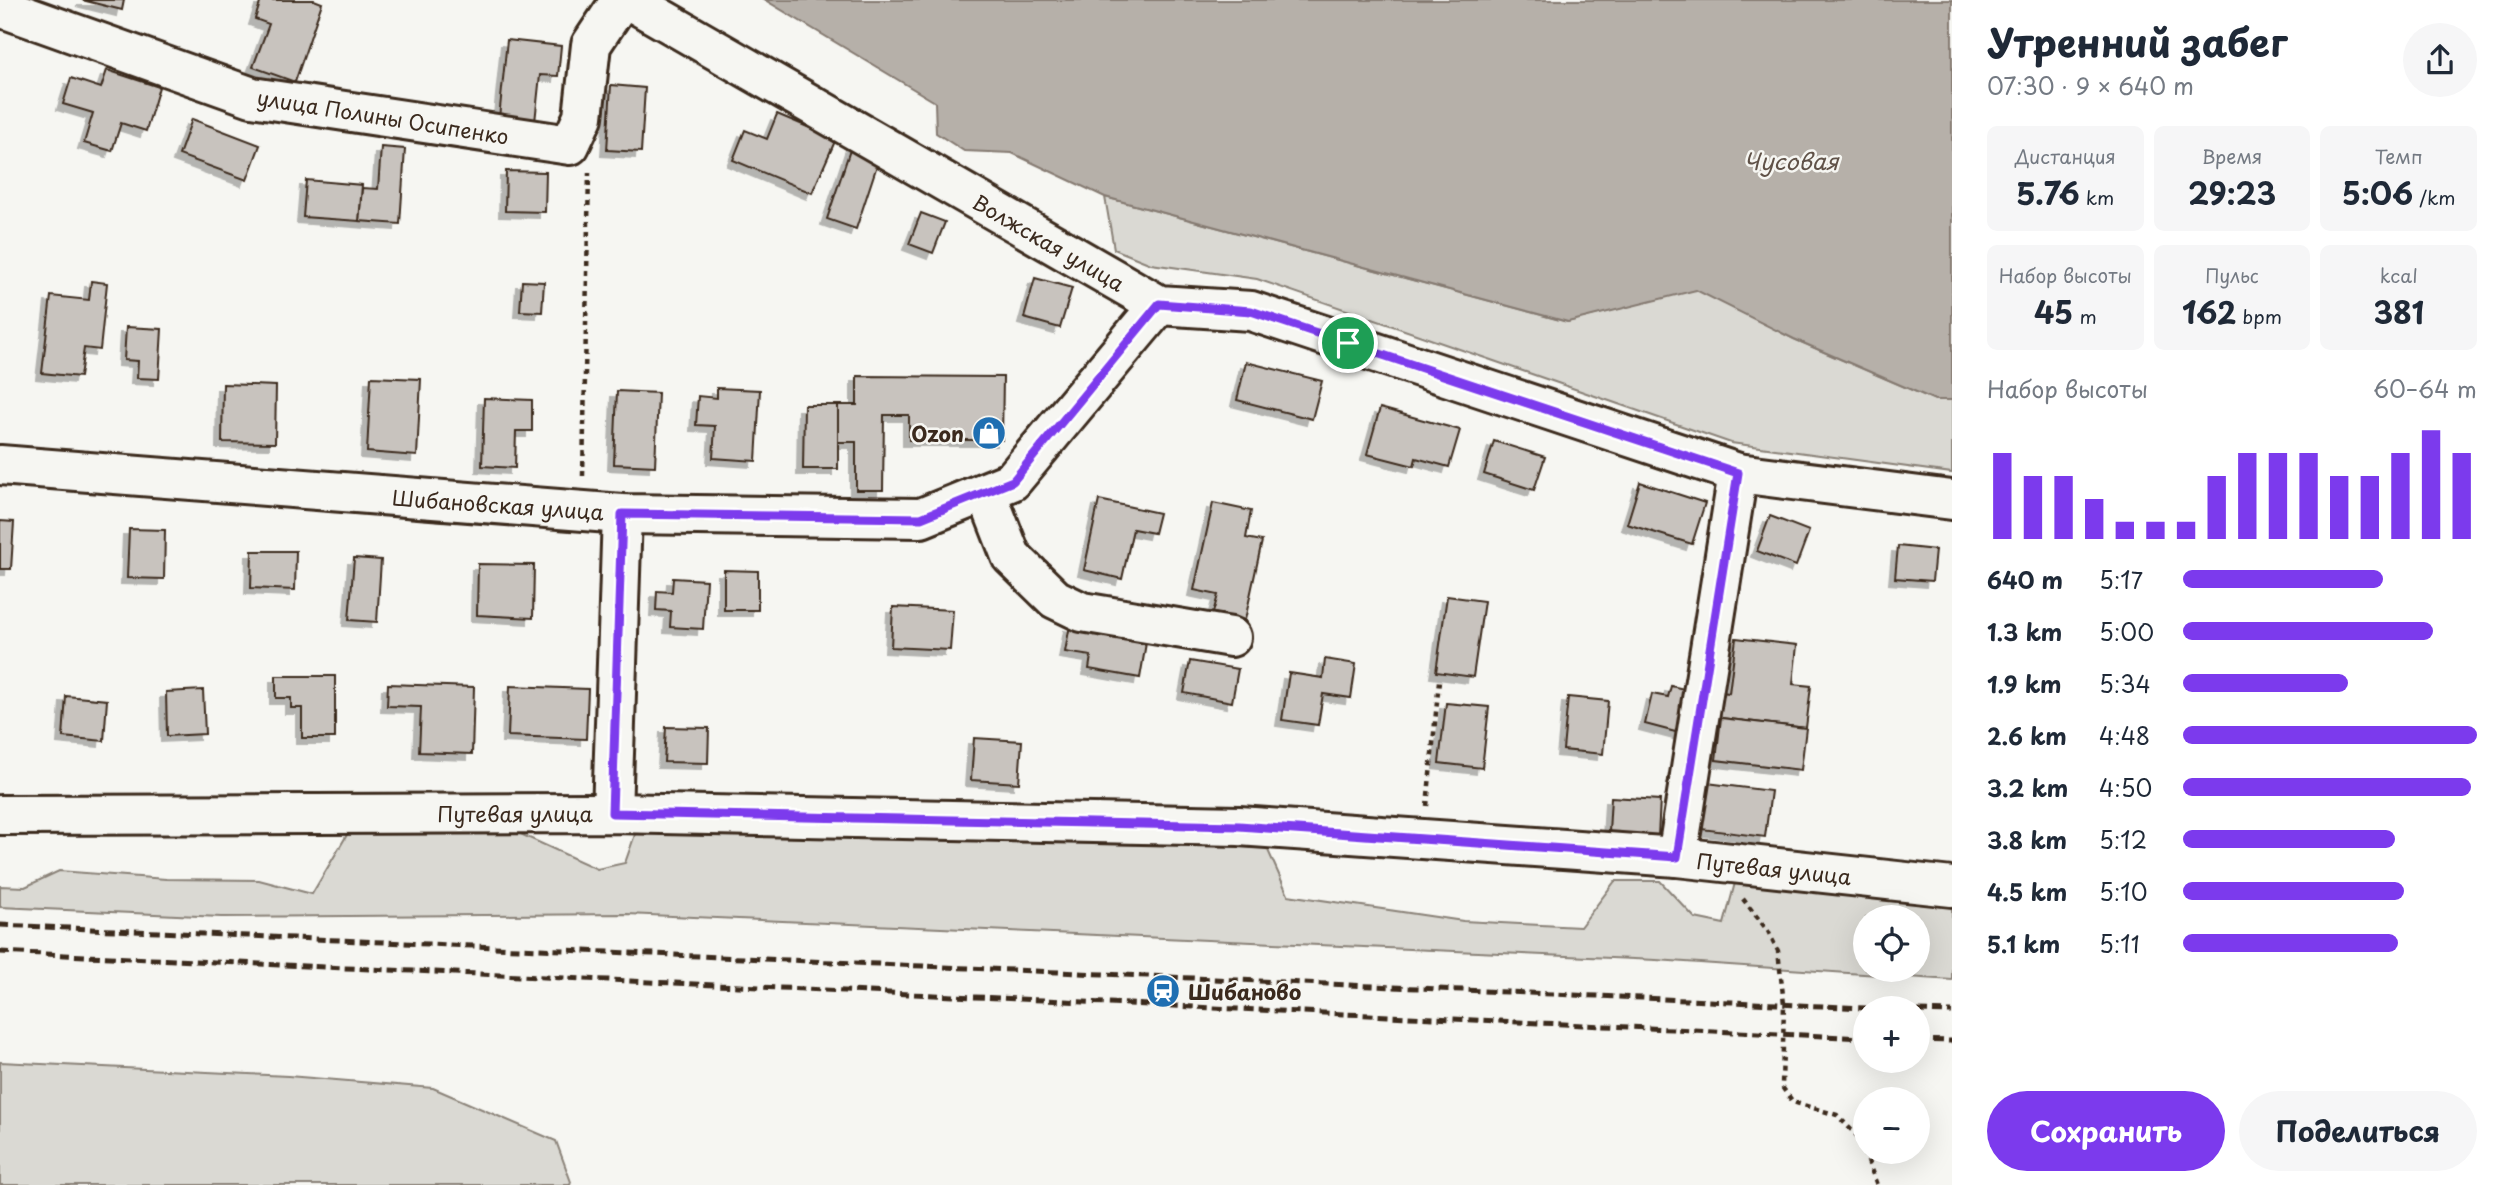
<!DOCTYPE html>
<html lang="ru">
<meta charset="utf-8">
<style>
body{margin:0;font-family:"Playpen Sans",sans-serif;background:#f6f6f7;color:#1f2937;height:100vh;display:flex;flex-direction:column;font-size:26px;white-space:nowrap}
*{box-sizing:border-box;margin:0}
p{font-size:23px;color:#747a83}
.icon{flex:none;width:38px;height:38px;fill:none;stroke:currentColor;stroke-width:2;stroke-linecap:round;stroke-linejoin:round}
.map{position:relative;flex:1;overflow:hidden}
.drawer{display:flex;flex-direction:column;background:#fff;width:560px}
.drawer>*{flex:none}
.controls{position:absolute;left:1853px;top:905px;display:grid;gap:14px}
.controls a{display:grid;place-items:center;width:77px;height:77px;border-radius:50%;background:#fff;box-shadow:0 7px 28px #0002;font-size:35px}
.pin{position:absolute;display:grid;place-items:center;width:60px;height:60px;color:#fff;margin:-30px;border:4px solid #fff;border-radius:50%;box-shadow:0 2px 7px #0007}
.round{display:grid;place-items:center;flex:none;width:74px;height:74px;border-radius:37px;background:#f6f6f7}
.summary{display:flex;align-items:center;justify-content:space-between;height:119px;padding:0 35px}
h1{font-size:38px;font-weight:700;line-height:52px}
.metrics{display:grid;grid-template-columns:repeat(3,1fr);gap:10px;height:119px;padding:7px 35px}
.metrics div{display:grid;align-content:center;border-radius:10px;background:#f6f6f7;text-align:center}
.metrics b{font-size:30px;font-weight:700}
.metrics small{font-size:19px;font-weight:400}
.metrics p{font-size:19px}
.chart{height:196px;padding:14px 35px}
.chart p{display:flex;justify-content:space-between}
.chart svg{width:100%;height:126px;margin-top:7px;stroke:#7c3aed;stroke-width:6}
.cta{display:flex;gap:14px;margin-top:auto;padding:14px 35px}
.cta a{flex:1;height:80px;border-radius:42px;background:#7c3aed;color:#fff;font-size:28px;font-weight:700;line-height:80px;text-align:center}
.cta a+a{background:#f6f6f7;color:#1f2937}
ul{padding:0 35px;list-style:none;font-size:23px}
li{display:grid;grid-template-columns:112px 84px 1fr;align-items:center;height:52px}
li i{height:18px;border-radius:9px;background:#7c3aed}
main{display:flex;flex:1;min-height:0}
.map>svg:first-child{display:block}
.green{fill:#dad9d3;stroke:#8a8278;stroke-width:2;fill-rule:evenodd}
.water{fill:#b6b0a9;stroke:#857a71;stroke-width:2}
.building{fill:#c8c3be;stroke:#3b2a1e;stroke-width:2;filter:url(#shadow)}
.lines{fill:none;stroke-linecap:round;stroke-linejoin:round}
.minor-casing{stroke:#3b2a1e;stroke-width:44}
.path{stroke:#3b2a1e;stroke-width:4.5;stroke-dasharray:5 5;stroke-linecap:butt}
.minor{stroke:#f6f6f2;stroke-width:38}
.rail{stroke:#3b2a1e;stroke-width:5;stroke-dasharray:10 5;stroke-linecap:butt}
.route-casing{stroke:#fff;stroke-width:14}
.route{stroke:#7c3aed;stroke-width:9}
.labels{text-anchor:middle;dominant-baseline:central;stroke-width:5;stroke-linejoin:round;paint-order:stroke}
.street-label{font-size:21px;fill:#3b2a1e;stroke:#f6f6f2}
.poi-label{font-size:21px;font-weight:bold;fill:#3b2a1e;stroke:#f6f6f2;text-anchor:end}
.water-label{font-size:23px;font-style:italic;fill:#605248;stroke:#f6f6f2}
</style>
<main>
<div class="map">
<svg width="1952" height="1185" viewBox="0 0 1952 1185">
<defs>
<filter id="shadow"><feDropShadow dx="-6" dy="6" stdDeviation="0" flood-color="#0004"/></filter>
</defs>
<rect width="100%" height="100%" fill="#f6f6f2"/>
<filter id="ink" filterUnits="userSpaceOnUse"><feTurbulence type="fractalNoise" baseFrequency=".0143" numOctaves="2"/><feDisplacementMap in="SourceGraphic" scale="14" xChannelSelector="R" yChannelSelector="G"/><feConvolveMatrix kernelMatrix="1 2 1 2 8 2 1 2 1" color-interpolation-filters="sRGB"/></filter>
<g filter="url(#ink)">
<!-- green -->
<g class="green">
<polygon points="1105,197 1567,322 1696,289 1794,339 1935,400 1952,400 1952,473 1731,443 1257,279 1151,264 1114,249"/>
<path d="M638 826 984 830 1267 848 1288 895 1463 921 1580 927 1615 881H1660L1695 918 1724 924 1736 879 1952 897V980L1656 960 627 914 221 917 0 907V886L25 887 59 871 166 879 259 880 312 894 351 828 514 831 597 869 625 863ZM1866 917H1918V970H1866Z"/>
<polygon points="0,1062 288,1076 433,1088 556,1141 571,1182 570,1185 0,1185"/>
</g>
<!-- water -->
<polygon class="water" points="765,0 1952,0 1952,400 1935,400 1794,339 1696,290 1568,322 1105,197 1012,153 964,151 936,133 935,102"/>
<!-- building -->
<g class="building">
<polygon points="82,0 124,0 122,10"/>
<polygon points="261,0 314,0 322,3 295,82 253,67 269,24 255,19"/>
<polygon points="507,40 561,46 558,76 540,75 535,122 499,118"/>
<polygon points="107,70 159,87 146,131 121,123 112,151 84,143 93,113 63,104 71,78 101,88"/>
<polygon points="611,85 645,88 641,152 607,150"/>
<polygon points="777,114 836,139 812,193 733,160 745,130 767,139"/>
<polygon points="192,119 260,145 247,180 179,155"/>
<polygon points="853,141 882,150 856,229 827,219"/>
<polygon points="381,147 405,149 400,224 359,221 362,188 378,189"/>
<polygon points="506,171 546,172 545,212 505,211"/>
<polygon points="306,180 362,185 359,221 303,217"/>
<polygon points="921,213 945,222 933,253 909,244"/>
<polygon points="1035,278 1072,288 1060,328 1024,318"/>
<polygon points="91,281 107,283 100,350 84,348 80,377 42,373 51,296 89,300"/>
<polygon points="522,281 544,282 542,312 520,311"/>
<polygon points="126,327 162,329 159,379 137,378 138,361 124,360"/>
<polygon points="1246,362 1322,381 1312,419 1237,400"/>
<polygon points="857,376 1003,377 1002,440 909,440 909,415 884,415 883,490 856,490 856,442 838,442 838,405 857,405"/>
<polygon points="371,377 421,379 417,456 367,452"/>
<polygon points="223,384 276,386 275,443 222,442"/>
<polygon points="717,388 760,390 756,461 713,458 715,426 696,425 698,396 717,398"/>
<polygon points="617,391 658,393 655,466 614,464"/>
<polygon points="484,398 532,400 532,431 516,431 515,468 482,466"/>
<polygon points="804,405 838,405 838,469 803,469"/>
<polygon points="1380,408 1460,430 1449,467 1416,458 1414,466 1367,454"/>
<polygon points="1494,441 1545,457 1534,490 1484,474"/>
<polygon points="1640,482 1705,503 1692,544 1627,524"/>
<polygon points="1099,500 1159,513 1154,533 1133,529 1122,579 1084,570"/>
<polygon points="1213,503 1251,511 1246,538 1262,541 1245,620 1213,613 1218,595 1194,590"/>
<polygon points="1770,516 1809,531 1796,566 1757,551"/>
<polygon points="0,521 14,522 11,569 0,569"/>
<polygon points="129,529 165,530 164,579 127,578"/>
<polygon points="1898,546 1935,550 1932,581 1895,578"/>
<polygon points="252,551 296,551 295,590 251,588"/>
<polygon points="354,558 381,560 377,622 349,620"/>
<polygon points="478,564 534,565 533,618 477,615"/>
<polygon points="724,570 758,571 758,610 724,610"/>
<polygon points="673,578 706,580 703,629 670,627 671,611 656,610 657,591 672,592"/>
<polygon points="1447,596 1484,601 1473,677 1436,672"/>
<polygon points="893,607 953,610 950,650 891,647"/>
<polygon points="1070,625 1147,637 1140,678 1089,669 1091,656 1065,652"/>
<polygon points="1736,638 1797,645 1793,684 1811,686 1806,728 1713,717 1715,691 1729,693"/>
<polygon points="1325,659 1356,664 1351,698 1323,694 1318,725 1282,720 1289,673 1323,678"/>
<polygon points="1190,661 1238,669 1232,702 1184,693"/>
<polygon points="276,676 335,676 335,738 302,738 302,708 291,708 291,698 276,698"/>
<polygon points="388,684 474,687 472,754 419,752 421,707 387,706"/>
<polygon points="510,686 588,689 586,739 508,736"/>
<polygon points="1671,686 1693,691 1683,734 1645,724 1652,694 1668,697"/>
<polygon points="203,690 205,734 167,736 166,692"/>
<polygon points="66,696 107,700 104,741 63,737"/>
<polygon points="1568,697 1608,701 1603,754 1563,750"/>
<polygon points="1446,703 1489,707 1482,768 1439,763"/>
<polygon points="1721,718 1806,728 1801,770 1716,760"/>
<polygon points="666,727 709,728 708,763 664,762"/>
<polygon points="974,738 1022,741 1019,783 971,780"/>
<polygon points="1707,783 1771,791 1765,837 1701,829"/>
<polygon points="1611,797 1660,800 1658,836 1609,832"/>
</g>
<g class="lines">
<!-- minor casing -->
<g class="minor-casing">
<g id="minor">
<polyline points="629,0 1159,305 1251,311 1738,473 1952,500"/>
<polyline points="0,7 252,97 570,145 583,117 591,45 621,0"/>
<polyline points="0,465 622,514 921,518 1012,481 1159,305"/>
<polyline points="986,492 1011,556 1055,599 1082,612 1231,637"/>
<polyline points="612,813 622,514"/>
<polyline points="0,815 612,813 1239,826 1677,857 1952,887"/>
<polyline points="1677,857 1738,473"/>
</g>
</g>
<!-- path -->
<g class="path">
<polyline points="583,476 589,173"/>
<polyline points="1427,806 1439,681"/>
<polyline points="1743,899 1768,931 1778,951 1784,1004 1782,1087 1793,1102 1837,1115 1859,1138 1877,1185"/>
</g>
<!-- minor -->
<use href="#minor" class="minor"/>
<!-- rail -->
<g class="rail">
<polyline points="0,925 1866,1008"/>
<polyline points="0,952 1866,1038"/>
<polyline points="1918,1011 1952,1012"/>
<polyline points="1918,1040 1952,1041"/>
</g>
</g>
</g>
<g class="lines" filter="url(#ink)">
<!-- route casing -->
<g class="route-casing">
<polygon id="route" points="1159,304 1251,311 1738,473 1677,857 1239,826 612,813 622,514 921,518 1013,481"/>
</g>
<!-- route -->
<use href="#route" class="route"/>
</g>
<!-- icons -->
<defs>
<g id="shop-disc" transform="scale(1.75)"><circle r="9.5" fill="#1f6fb2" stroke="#f6f6f2"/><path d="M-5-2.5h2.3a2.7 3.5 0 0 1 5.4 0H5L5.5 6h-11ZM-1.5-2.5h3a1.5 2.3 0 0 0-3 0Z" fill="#fff"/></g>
<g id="station-disc" transform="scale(1.75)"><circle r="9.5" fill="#1f6fb2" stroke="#f6f6f2"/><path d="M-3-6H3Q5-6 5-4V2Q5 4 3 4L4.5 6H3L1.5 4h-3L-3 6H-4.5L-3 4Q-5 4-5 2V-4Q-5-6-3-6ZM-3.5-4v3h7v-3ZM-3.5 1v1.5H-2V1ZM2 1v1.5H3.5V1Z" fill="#fff"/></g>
</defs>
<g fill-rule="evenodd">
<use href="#shop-disc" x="989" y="433"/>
<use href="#station-disc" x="1163" y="991"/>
</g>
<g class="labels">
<!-- street labels -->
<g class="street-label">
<text transform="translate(383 116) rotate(9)">улица Полины Осипенко</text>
<text transform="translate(1049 242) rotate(30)">Волжская улица</text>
<text transform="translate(498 504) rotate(4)">Шибановская улица</text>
<text x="515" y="813">Путевая улица</text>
<text transform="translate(1774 868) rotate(6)">Путевая улица</text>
</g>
<!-- poi labels -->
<g class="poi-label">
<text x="964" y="433">Ozon</text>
<text x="1188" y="991" text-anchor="start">Шибаново</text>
</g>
<!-- water labels -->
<g class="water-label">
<text x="1791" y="160">Чусовая</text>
</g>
</g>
</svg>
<div class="controls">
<a><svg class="icon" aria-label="locate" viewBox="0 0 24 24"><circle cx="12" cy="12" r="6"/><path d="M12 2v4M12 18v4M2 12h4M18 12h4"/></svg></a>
<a>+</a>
<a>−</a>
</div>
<div class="pin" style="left:1348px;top:343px;background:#1e9e55"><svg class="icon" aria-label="arrive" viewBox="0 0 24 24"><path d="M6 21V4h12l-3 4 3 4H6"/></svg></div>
</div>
<section class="drawer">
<div class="summary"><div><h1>Утренний забег</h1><p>07:30 · 9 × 640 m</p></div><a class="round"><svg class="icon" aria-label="share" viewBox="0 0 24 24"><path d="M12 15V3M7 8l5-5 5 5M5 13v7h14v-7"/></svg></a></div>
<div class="metrics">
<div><p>Дистанция</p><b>5.76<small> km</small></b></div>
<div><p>Время</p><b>29:23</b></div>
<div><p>Темп</p><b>5:06<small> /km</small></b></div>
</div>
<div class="metrics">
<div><p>Набор высоты</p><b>45<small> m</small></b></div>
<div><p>Пульс</p><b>162<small> bpm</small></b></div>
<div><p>kcal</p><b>381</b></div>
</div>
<div class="chart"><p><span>Набор высоты</span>60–64 m</p>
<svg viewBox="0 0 160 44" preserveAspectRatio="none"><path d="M5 44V14M15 44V22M25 44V22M35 44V30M45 44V38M55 44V38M65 44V38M75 44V22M85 44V14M95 44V14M105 44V14M115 44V22M125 44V22M135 44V14M145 44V6M155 44V14"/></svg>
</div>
<ul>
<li><b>640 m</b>5:17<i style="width:68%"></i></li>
<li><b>1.3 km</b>5:00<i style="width:85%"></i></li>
<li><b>1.9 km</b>5:34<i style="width:56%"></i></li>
<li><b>2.6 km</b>4:48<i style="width:100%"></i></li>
<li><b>3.2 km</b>4:50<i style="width:98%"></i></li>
<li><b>3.8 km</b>5:12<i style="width:72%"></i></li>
<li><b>4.5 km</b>5:10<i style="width:75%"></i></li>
<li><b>5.1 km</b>5:11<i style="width:73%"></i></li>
</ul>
<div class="cta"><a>Сохранить</a><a>Поделиться</a></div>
</section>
</main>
